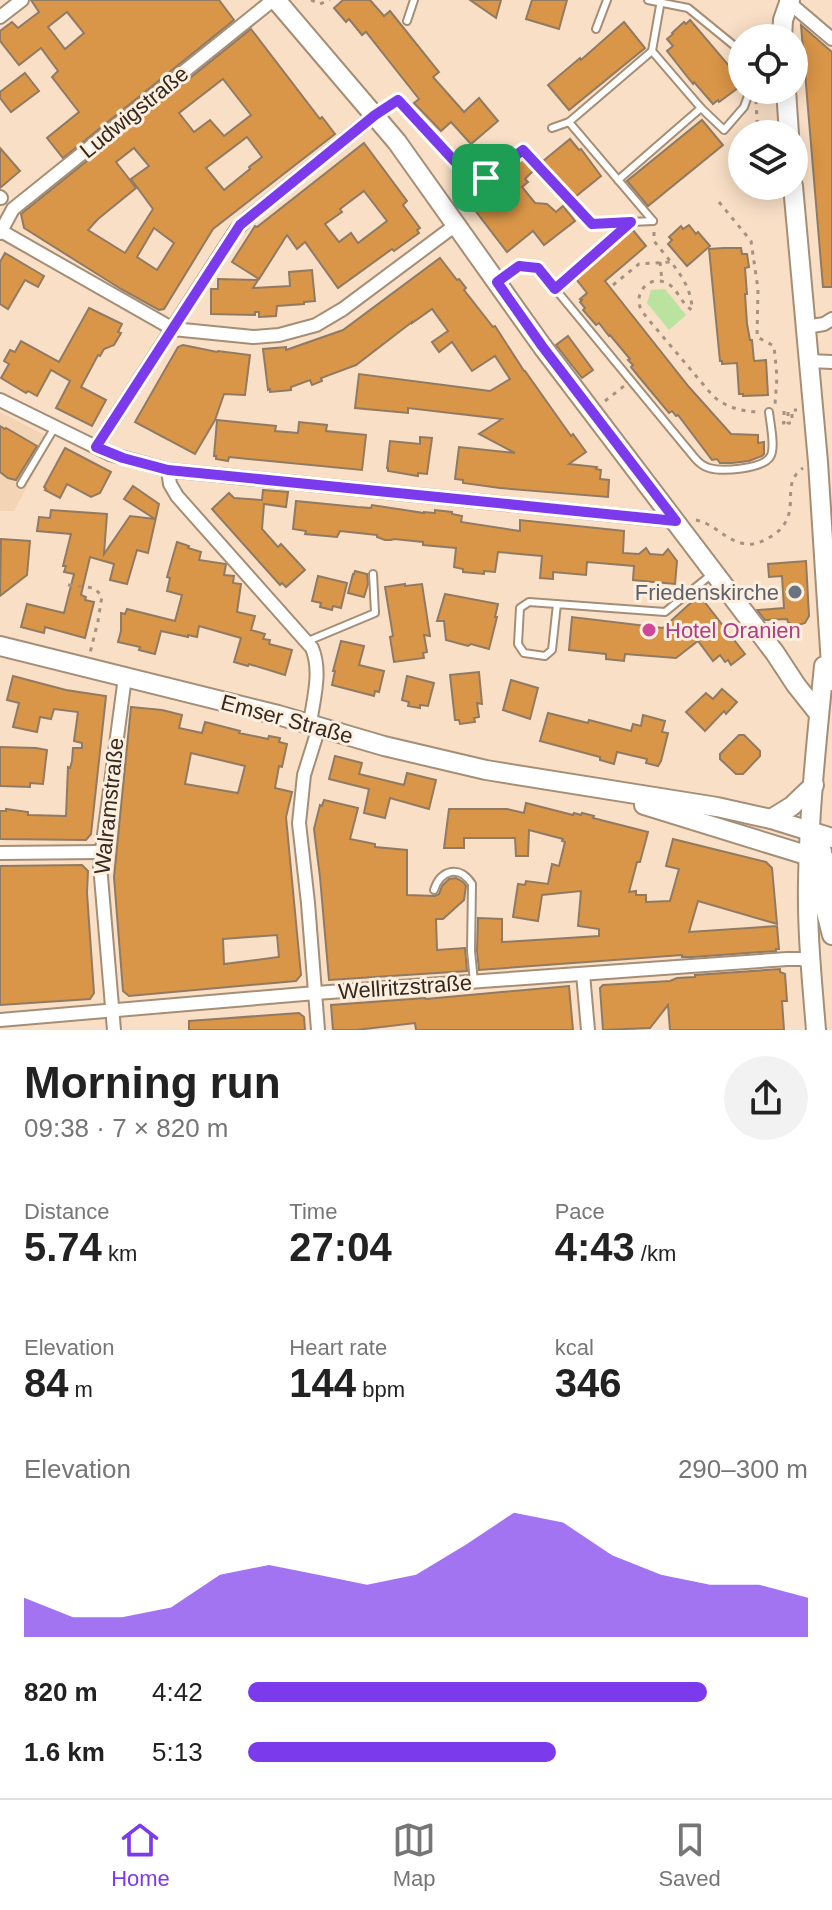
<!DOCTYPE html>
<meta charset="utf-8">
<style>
body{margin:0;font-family:Helvetica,sans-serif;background:#f2f2f2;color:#222;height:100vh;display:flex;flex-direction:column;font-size:30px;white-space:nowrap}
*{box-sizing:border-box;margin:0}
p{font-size:26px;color:#767676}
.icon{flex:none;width:44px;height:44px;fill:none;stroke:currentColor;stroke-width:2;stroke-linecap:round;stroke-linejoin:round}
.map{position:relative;height:1030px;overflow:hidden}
.details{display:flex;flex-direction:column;background:#fff;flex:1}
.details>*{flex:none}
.buttons{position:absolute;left:728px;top:24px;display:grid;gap:16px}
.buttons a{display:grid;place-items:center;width:80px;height:80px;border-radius:50%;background:#fff;box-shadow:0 4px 20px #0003;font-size:40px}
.pin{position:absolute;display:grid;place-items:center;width:68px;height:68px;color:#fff;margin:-34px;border-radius:16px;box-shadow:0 4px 12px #0006}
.round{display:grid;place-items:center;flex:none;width:84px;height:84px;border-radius:42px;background:#f2f2f2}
.summary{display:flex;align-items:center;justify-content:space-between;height:136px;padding:0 24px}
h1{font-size:44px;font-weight:700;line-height:60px}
.metrics{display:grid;grid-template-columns:repeat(3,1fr);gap:12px;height:136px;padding:8px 24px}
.metrics div{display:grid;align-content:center}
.metrics b{font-size:40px;font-weight:700}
.metrics small{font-size:22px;font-weight:400}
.metrics p{font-size:22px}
.chart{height:224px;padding:16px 24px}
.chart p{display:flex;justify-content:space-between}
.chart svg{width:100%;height:144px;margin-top:8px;fill:#7c3aed;opacity:.7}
ul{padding:0 24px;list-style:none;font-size:26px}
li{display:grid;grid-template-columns:128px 96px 1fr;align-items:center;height:60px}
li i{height:20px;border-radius:10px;background:#7c3aed}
.tab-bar{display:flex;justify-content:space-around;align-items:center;height:112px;border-top:2px solid #e0e0e0;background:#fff;font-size:22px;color:#767676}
.tab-bar a{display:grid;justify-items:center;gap:4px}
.tab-bar .current{color:#7c3aed}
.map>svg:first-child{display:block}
.built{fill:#f3d4b4}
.green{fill:#bbe3a0}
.building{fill:#da9648;stroke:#917a62;stroke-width:2;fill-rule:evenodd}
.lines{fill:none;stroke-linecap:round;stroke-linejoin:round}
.lane-casing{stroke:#a58e76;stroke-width:10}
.street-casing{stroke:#a58e76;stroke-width:16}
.secondary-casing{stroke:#a58e76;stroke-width:22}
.path{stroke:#a59280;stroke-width:3;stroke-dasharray:4 6;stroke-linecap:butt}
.lane{stroke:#fff;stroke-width:6}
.street{stroke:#fff;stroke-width:12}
.secondary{stroke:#fff;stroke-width:18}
.route-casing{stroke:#fff;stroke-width:16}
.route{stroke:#7c3aed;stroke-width:10}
.worship-dot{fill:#6b7280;stroke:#feefdf;stroke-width:3}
.hotel-dot{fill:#d1479c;stroke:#feefdf;stroke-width:3}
.labels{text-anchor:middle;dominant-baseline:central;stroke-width:6;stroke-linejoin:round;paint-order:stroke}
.street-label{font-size:22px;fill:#332920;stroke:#feefdf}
.worship-label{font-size:22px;fill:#5b616d;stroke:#feefdf;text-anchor:end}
.hotel-label{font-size:22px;fill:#b23c85;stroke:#feefdf;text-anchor:start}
</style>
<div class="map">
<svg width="832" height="1030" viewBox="0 0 832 1030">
<rect width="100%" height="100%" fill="#f9dfc6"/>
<!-- built -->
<polygon class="built" points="0,412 52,439 14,511 0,511"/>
<!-- green -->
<polygon class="green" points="665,289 686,315 669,330 647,303 651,290"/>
<!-- building -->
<g class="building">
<path d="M31 0H219L234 20 63 158 47 138 79 112 52 77 58 71 41 48 19 65 0 41V31L12 22 18 28 39 12ZM67 12 84 33 65 49 48 27Z"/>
<polygon points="343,0 370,0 384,16 390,11 439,72 433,77 464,112 479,98 498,121 471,144 451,122 441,131 414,103 419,99 366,32 362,35 349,19 346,22 334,8"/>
<polygon points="470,0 501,0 496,18"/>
<polygon points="532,0 567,0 559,29 526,19"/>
<polygon points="690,20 742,81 742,85 719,102 718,100 713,104 694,82 693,84 667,51 673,46 667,39 673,34 672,33 684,22 686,24"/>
<polygon points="624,22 645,48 569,110 548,85 580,58 581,60"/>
<polygon points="801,25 832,52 832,287 823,287"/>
<path d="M251 29 320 119 322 117 335 134 213 229 164 309 159 310 121 289 24 228 21 214ZM223 79 251 115 224 136 210 120 194 132 179 113ZM247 137 262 157 249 167 250 169 224 190 206 168ZM134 148 149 166 131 179 153 209 125 253 88 230 98 219 136 188 116 162ZM154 228 174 243 157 270 137 257Z"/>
<polygon points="25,73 39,91 11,112 0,98 0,92"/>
<polygon points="702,120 723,145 648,206 627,181"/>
<polygon points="570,139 579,150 581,149 601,176 575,197 543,161"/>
<path d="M364 143 407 201 403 205 420 228 417 230 419 233 394 251 392 249 338 288 305 242 297 249 287 235 259 279 232 262 255 226 257 227ZM364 191 387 221 358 243 351 233 339 242 325 224 342 212 340 209Z"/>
<polygon points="0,148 20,171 0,188"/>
<polygon points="522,158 533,171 525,179 528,182 522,187 535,203 547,204 556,212 563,206 575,221 544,245 533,231 507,252 474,209 499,190 492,182"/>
<polygon points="689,225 696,234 698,232 710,246 687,266 668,244 672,240 669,237 681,226 683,229"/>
<polygon points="632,229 646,246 605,281 689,387 731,434 758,435 758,443 764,442 764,454 762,456 749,461 732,463 720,463 717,459 712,460 678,415 676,416 672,411 669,413 639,377 631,367 633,365 628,360 630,359 610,335 609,336 599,323 596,325 583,310 585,308 580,302 582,300 580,299 587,293 576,279 594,264 591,260 603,251 602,250 611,247"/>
<polygon points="724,248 741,248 742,254 747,254 749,267 745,268 747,294 745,294 747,324 750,340 752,340 754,361 766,360 768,395 743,396 743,394 739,394 737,363 722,364 722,361 720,361 709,249"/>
<polygon points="5,253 44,276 38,287 25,280 8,309 0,304 0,262"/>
<polygon points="440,258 457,280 459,279 466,288 464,290 493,327 495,326 524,371 525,371 571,436 573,434 586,452 569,464 597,467 596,469 601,470 600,479 609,480 608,497 500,488 463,483 463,480 455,479 459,447 515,453 479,434 502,419 408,408 408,413 355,408 359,374 490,391 510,379 495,356 472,371 452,342 439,352 432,342 448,331 432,309 412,323 412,322 356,365 321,378 322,381 312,385 310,380 291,387 291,390 270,392 270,389 268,390 263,349 286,347 286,350 343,330"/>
<polygon points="312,270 315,301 304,302 304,304 277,306 276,316 259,317 259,312 255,312 255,315 211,314 211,289 218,289 218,279 258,280 253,288 290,286 289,272"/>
<polygon points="89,308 122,324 118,332 121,333 114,345 104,349 100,356 98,355 81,387 106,400 92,426 56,408 70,381 51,370 37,396 28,391 26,393 1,378 9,364 4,361 10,350 15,352 21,341 59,362"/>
<polygon points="568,336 593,370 582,378 556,345"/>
<polygon points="183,345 217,352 218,351 250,355 245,395 224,394 215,420 195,454 135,422 178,347"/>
<polygon points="217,420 276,426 275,431 298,433 299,422 327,425 326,431 366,435 362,470 229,457 228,461 216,459 216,456 214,456"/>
<polygon points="0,426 5,429 6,428 37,446 16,480 8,478 0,472"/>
<polygon points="420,437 432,438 427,474 418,473 418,476 388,471 388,468 387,468 390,441 420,444"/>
<polygon points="65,448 111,472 100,493 91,497 67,484 60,498 45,490 46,489 44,487"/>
<polygon points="133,486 159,504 148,553 137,550 127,584 110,580 114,564 90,557 81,595 86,597 85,600 94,602 85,638 45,627 44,633 21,627 27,604 64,613 74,574 64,572 66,566 63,566 71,534 37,531 39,517 50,518 51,510 107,514 104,554 130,516 155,519 124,499"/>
<polygon points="263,490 288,492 286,507 264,504 262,529 278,547 281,544 305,570 286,587 282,583 280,585 212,509 229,493 234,498 262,500"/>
<polygon points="296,501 357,507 371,508 372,505 424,513 424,512 435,513 435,510 452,512 452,514 462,516 461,522 520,531 520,520 624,531 623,553 639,554 646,548 650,554 663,555 668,549 677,561 675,584 633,580 634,566 587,562 586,575 553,572 553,579 540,578 542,556 498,552 495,572 484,571 484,574 463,572 463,569 454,567 456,548 423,545 423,542 394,539 391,540 385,540 377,537 377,535 340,531 337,537 305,534 306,531 293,529"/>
<polygon points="1,539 30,541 27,575 0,596"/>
<polygon points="177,542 189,546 188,548 201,552 199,560 226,564 224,575 234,576 233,583 241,584 237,612 255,616 251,630 265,634 263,639 270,640 269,644 292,650 285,675 249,664 248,666 234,662 241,638 199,626 197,637 188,635 188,637 161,631 155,654 139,650 140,647 118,642 121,631 121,613 125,614 127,609 175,621 182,595 167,591 170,578 167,577"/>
<polygon points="806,561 809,616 805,623 795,626 788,622 787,619 765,620 757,610 784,608 782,576 769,577 768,564"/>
<polygon points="355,571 367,574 368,584 364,597 348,593 353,574 354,574"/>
<polygon points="318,576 347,583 341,608 333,606 332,610 320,607 321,603 312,601"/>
<polygon points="405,584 405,586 422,584 430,636 424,635 427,652 423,653 424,658 394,662 390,637 393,636 385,587"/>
<polygon points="445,594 498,604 495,617 497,617 489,649 471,644 468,646 446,640 444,621 437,621"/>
<polygon points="695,599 703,600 745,654 731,665 728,660 725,662 720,655 713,661 698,641 676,658 625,654 624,661 606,659 606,654 569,650 572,617 663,628"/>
<polygon points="341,641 364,646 359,665 384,671 379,692 375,691 374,696 332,685 335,671 333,671"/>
<polygon points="479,672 482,704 477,703 479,717 474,718 475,722 460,724 459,720 455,720 450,675"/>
<polygon points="13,676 66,690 106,696 91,834 86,840 0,839 0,811 6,811 6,809 28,812 28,815 66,816 68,767 70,768 72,761 73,748 82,748 82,743 74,741 78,712 54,709 51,719 40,717 37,732 13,727 19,703 7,700"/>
<polygon points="407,676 434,683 428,706 420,705 420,708 408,706 409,702 402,700"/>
<polygon points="511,680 538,688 530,719 503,710"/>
<polygon points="722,689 737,702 726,714 724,711 705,731 686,712 706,693 713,699"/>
<path d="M131 707 162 710 182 715 179 728 202 733 205 722 240 731 239 733 268 739 269 736 280 738 279 742 287 744 282 767 279 766 275 788 292 792 286 817 301 975 296 981 129 996 123 991 114 877ZM191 753 245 766 238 793 185 784ZM277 935 279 957 224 964 223 939Z"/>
<polygon points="548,713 588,723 589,720 631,731 633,724 641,726 643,715 665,721 662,732 668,733 661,761 658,766 646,763 647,759 617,752 614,764 600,760 600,757 540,741"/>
<polygon points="739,735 744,735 760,751 760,756 743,774 736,774 720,759 720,754"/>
<polygon points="0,747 36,748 47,750 43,784 30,783 30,787 0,786"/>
<polygon points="335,756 362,763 359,774 404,785 407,773 436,780 429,809 390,798 385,818 364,813 369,789 329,779"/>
<polygon points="324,800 358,808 350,839 375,844 375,847 407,850 407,895 435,896 439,894 442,886 449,879 456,878 463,882 466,886 464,900 443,919 436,919 437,950 465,948 467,971 329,980 320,877 314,829 320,805 322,806"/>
<polygon points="526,803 573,815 574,813 581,815 582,813 594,816 593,818 648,832 640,862 637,862 629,892 636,891 636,895 646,895 646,902 670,901 679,869 666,866 673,839 766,862 772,868 777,924 698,901 689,932 777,926 779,949 776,949 776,951 693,957 682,957 682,955 479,970 477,951 478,918 502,919 502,942 599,936 599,929 578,926 581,891 542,895 538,921 513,917 518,884 525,885 526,881 548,884 552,864 559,866 565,842 562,841 563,839 529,830 528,856 516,856 515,838 464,838 464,848 444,848 449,809 507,809 524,813"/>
<polygon points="82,865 88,871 87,893 94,993 90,999 0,1005 0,866"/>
<polygon points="780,969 780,972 785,974 787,1001 782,1001 784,1030 670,1030 668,1005 650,1028 603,1030 600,988 603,985 670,981 677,978 695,977 695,975"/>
<polygon points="569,986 573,1030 416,1030 415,1023 356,1030 333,1030 331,1005 425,998 426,999"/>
<polygon points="299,1013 304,1017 305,1030 189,1030 189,1021"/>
</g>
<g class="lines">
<!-- lane casing -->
<g class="lane-casing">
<g id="lane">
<polyline points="648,0 688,8 742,52"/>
<polyline points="407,21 414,0"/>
<polyline points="596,29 607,0"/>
<polyline points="652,51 701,108 724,130 744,107 750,90"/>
<polyline points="378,113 398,100 471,179 486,178 523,150 592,224 631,222"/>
<polyline points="569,122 653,221"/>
<polyline points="552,128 569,122 652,51 661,0"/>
<polyline points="618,180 701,108"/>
<polyline points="607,242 631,222 653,221"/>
<path d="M500 280 519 266 538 268 694 457C698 462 702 466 709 468 722 472 762 469 770 457 776 449 770 422 769 412"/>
<polyline points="555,289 577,269"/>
<polyline points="21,484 55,427"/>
<polyline points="557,604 552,650 545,656 524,653 518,644 520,608 529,602 665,612 712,574"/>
<polyline points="308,641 375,613 373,574"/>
<path d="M434 890C441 869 460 865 472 884L471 951 474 982"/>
</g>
</g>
<!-- street casing -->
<g class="street-casing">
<g id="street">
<polyline points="786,0 832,39"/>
<polyline points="0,17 22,0"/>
<polyline points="0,197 1,198"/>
<polyline points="1,231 173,329 253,337 279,335 316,325 343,309 457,224"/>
<polyline points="0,233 13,209 273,0"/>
<polyline points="806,327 824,324 832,319"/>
<polyline points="809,361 832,362"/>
<polyline points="0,400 110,454 168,470 675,521"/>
<polyline points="96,447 236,230 247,219 375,115"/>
<path d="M168 470 170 484 177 496 312 648C322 672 313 700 310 724"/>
<polyline points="0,853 100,852"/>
<polyline points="583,974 588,1030"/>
<polyline points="0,1020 316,993 787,959 801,959 811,961"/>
<polyline points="114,1030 100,865 125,677"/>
<polyline points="318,1030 308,903 299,823 304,775 319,727"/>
</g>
</g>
<!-- secondary casing -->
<g class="secondary-casing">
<g id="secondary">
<polyline points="276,0 397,142 542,346 775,653 796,685 819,714"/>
<polyline points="782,38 783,20 790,0"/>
<polyline points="786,90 789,134"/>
<polyline points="793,186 818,462 832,681"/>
<polyline points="0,646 278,715 384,746 486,770 717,807 771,819 832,838"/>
<polyline points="644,805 832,863"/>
<polyline points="771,819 792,806 814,785"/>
<polyline points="822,851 826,912 832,935"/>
<path d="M816 1030C812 981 807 931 808 882 809 810 817 737 824 666"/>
</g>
</g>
<!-- path -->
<g class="path">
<polyline points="311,0 320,4 330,0"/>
<polyline points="758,134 756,102 768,101 767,90"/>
<polyline points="740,185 742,183"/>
<polyline points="719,202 751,241 758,289 757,337 774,346 777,377 775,404"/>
<path d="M654 232V241C670 262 692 282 692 310 679 303 677 282 659 281 648 280 638 290 639 302 639 308 644 314 648 319L713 396C727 408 741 411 759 412"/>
<polyline points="660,262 662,281"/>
<polyline points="583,264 601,248"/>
<polyline points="613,285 639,264 670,262"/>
<polyline points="605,401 624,386"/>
<polyline points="782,423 784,423 784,411 788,410 788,423 792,423 792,410 797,410"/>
<path d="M696 520C717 524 729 546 753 544 760 543 769 538 775 534 804 511 778 485 803 468"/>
<polyline points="68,585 94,588 102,596 98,621 90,653"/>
</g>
<!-- lane -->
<use href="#lane" class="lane"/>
<!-- street -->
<use href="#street" class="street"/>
<!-- secondary -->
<use href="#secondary" class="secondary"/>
</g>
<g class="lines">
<!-- route casing -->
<g class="route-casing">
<polygon id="route" points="398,100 471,179 486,178 523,150 592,224 631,222 555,289 538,268 519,266 497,282 542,346 676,521 168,470 123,458 96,447 240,225 375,115"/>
</g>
<!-- route -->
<use href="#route" class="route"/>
</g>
<!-- markers -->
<circle class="worship-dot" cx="795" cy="592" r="8"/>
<circle class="hotel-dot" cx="649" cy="630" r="8"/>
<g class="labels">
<!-- street labels -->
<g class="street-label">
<text transform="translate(134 112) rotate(-39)">Ludwigstraße</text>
<text transform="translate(287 719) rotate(15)">Emser Straße</text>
<text transform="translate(109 806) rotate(-84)">Walramstraße</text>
<text transform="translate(405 987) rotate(-4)">Wellritzstraße</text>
</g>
<!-- worship labels -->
<g class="worship-label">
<text x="779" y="592">Friedenskirche</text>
</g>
<!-- hotel labels -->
<g class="hotel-label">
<text x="665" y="630">Hotel Oranien</text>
</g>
</g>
</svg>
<div class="buttons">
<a><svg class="icon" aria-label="locate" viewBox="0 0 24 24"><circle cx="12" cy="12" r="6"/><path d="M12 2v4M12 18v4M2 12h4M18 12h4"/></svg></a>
<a><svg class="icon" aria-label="layers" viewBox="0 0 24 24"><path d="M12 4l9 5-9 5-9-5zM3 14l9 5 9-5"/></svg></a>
</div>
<div class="pin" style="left:486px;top:178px;background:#1e9e55"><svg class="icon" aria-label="arrive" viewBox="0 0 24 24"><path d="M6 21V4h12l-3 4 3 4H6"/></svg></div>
</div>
<section class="details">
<div class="summary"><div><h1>Morning run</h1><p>09:38 · 7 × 820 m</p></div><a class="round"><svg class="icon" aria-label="share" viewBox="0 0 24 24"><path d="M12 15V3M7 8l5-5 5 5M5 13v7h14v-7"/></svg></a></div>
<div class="metrics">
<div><p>Distance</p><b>5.74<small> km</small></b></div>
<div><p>Time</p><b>27:04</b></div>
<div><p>Pace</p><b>4:43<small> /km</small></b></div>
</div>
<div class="metrics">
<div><p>Elevation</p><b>84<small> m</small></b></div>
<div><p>Heart rate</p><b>144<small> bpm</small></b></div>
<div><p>kcal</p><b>346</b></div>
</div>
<div class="chart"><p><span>Elevation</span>290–300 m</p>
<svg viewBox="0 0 160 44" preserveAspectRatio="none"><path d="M0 44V32L10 38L20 38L30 35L40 25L50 22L60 25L70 28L80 25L90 16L100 6L110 9L120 19L130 25L140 28L150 28L160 32V44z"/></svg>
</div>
<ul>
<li><b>820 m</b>4:42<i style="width:82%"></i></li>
<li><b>1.6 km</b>5:13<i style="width:55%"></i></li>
</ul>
</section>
<nav class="tab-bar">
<a class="current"><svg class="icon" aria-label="home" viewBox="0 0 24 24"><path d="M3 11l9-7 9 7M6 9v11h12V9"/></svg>Home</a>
<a><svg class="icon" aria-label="map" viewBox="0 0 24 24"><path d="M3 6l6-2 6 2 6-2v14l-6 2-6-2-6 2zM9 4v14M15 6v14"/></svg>Map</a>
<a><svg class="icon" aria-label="saved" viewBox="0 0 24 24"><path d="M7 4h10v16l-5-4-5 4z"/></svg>Saved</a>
</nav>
